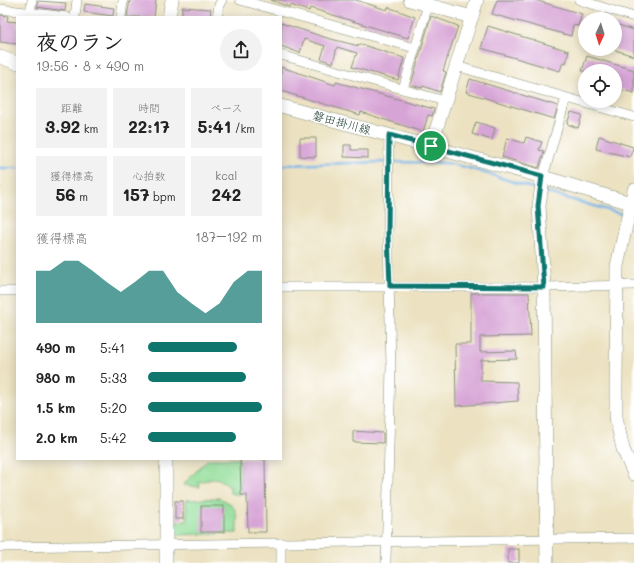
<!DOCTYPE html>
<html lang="ja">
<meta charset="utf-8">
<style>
body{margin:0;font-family:Mali,"Klee One",sans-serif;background:#f2f2f2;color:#222;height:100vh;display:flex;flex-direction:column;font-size:15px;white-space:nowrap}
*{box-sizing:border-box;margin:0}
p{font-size:13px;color:#767676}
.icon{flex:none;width:22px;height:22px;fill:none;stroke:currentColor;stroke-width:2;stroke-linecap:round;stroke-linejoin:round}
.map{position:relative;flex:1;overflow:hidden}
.panel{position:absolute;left:16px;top:16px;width:266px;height:444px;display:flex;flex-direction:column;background:#fff;border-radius:0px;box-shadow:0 2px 10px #0003}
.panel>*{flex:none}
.needle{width:26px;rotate:184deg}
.buttons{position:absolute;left:578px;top:12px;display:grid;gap:8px}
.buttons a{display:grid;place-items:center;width:44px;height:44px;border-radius:50%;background:#fff;box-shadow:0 2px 10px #0003;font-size:20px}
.pin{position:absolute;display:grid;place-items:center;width:34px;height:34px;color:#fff;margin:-17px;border:2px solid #fff;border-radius:50%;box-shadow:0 1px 4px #0007}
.round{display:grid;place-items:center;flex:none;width:42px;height:42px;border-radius:21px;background:#f2f2f2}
.summary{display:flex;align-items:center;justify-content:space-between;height:68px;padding:0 20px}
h1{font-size:22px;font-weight:700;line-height:30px}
.stats{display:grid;grid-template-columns:repeat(3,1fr);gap:6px;height:68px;padding:4px 20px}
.stats div{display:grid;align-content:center;border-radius:0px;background:#f2f2f2;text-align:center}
.stats b{font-size:17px;font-weight:700}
.stats small{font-size:11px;font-weight:400}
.stats p{font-size:11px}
.chart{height:112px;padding:8px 20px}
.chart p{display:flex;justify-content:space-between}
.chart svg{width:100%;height:72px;margin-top:4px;fill:#0f766e;opacity:.7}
ul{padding:0 20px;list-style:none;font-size:13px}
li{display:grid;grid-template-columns:64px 48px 1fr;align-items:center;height:30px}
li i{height:10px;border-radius:5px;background:#0f766e}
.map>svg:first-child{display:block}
.green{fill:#93de9a;stroke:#598e67}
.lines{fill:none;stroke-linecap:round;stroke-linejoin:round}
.stream{stroke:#75b3e8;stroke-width:2.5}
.building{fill:#d7a4d6}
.street-casing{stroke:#86907a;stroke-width:10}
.secondary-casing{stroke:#86907a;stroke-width:14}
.street{stroke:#fff;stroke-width:9}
.secondary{stroke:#fff;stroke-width:13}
.route-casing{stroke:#fff;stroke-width:8}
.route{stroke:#0f766e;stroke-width:5}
.labels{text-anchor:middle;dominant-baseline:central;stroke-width:3;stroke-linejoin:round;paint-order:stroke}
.street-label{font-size:12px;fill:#1f3d34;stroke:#fff}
</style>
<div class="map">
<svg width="634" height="563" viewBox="0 0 634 563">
<rect width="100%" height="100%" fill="#fff"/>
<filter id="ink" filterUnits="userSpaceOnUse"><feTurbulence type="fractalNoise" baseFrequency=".025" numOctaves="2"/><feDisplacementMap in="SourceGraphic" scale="8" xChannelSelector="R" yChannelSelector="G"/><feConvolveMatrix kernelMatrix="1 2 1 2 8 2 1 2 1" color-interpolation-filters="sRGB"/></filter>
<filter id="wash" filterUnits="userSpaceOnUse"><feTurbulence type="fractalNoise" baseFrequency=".012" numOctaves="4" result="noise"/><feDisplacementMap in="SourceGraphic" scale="16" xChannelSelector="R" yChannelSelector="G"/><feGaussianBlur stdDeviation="0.9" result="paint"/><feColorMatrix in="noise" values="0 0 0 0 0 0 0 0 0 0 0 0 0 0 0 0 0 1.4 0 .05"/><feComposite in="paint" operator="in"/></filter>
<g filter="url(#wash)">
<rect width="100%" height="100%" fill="#ece2c1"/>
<!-- green -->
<g class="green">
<polygon points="208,459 240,459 241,495 230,493 230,487 217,478 199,482 200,487 183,485"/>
<path d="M219 498C239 506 237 514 237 533L174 535 175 522 187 521 186 500Z"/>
</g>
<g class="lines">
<!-- stream -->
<g class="stream">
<polyline points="391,162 447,163 469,168 536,189"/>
<polyline points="281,165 386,162"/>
<polyline points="0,168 17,168"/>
<polyline points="545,192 625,215"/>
</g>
</g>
<g id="blocks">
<!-- building -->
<g class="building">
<polygon points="130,0 156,0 154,17 127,17"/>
<polygon points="271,0 356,0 387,10 388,7 415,17 408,38 310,8 309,11 290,5 289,7"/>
<polygon points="497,0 535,0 582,14 578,26 573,25 571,36 492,14"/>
<polygon points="38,1 66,3 65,11 37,7"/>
<polygon points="85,4 114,8 113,16 84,12"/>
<polygon points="182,7 211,9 210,17 182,15"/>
<polygon points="0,15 8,16 7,21 17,22 17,44 0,42"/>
<polygon points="431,16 458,26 443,71 446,72 440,92 423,86 422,88 411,85"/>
<polygon points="281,23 327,38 359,46 360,44 404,58 398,80 352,67 357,53 337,47 333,63 321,59 325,46 304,39 300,53 281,46"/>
<polygon points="615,24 634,30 634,56 615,50"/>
<polygon points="488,26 569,51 566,63 563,62 560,71 481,48"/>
<polygon points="587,56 634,70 634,93 615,88 615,71 582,71"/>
<polygon points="281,67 335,85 336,82 434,109 432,116 428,115 423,132 361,112 360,115 281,91"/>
<polygon points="470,79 558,106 554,119 466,92"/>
<polygon points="571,112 582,115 578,128 567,124"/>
<polygon points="476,122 495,128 492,140 472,134"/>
<polygon points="599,136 633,147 630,157 596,149"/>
<polygon points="526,137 542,142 539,150 544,151 539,168 502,157 507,138 524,143"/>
<polygon points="300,138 316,138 316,157 300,156"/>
<polygon points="344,145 351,145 351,150 368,150 368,158 344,157"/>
<polygon points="471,293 529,293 531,336 480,337 480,352 516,351 517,359 481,360 481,381 517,382 518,401 456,406 455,344 471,344"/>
<polygon points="353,431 383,433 383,443 353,442"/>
<polygon points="240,459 265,459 266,532 248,532 247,495 241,495"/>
<rect x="175" y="501" width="8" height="18"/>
<rect x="201" y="506" width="23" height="26"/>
<rect x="508" y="549" width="11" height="14"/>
</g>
</g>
</g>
<g filter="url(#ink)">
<use href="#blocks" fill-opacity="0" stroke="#86907a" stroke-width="1"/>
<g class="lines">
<!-- street casing -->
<g class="street-casing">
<g id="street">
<polyline points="240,0 415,48"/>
<polyline points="579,0 634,17"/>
<polyline points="0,9 67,17"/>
<polyline points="30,13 32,0"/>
<polyline points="75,17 77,0"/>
<polyline points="121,17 123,0"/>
<polyline points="217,17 219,5 222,0"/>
<polyline points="281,55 445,101"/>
<polyline points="456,66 634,117"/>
<polyline points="403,89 428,5"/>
<polyline points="543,177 566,98"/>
<polyline points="281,287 544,287 634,285"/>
<polyline points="0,291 17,291"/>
<polyline points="0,547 634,538"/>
<polyline points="281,563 281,543"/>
<polyline points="386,563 391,367 388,235 389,135"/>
</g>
</g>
<!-- secondary casing -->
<g class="secondary-casing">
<g id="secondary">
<polyline points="410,0 472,17"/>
<polyline points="169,17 172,0"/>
<polyline points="0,57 17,63"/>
<polyline points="281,106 543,177 634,204"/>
<polyline points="431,146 477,0"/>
<polyline points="543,177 539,206 544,287 547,563"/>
<polyline points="634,190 617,266 616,383 616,417 623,449 634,474"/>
<polyline points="166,459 166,563"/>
</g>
</g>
<!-- street -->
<use href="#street" class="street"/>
<!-- secondary -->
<use href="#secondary" class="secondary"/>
</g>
</g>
<g class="lines" filter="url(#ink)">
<!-- route casing -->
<g class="route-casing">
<polygon id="route" points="389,135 542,176 538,206 544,287 390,286 388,235"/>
</g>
<!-- route -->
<use href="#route" class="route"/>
</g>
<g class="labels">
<!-- street labels -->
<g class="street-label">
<text transform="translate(342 122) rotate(15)">磐田掛川線</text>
</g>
</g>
</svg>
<div class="buttons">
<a><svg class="needle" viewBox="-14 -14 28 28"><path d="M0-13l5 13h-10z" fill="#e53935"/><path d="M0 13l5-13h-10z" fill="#767676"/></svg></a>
<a><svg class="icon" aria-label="locate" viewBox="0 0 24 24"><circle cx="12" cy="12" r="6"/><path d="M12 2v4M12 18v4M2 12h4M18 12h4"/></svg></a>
</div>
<div class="pin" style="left:431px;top:146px;background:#1e9e55"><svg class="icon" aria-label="arrive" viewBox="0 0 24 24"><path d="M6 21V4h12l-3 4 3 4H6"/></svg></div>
<section class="panel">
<div class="summary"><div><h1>夜のラン</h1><p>19:56 · 8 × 490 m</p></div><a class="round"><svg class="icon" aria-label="share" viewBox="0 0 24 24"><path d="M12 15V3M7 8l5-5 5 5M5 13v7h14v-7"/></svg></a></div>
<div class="stats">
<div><p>距離</p><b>3.92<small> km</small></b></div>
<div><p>時間</p><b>22:17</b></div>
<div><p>ペース</p><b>5:41<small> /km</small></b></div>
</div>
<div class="stats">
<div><p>獲得標高</p><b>56<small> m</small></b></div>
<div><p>心拍数</p><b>157<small> bpm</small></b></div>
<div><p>kcal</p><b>242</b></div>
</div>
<div class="chart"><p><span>獲得標高</span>187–192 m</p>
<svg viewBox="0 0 160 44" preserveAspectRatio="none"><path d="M0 44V12L10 12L20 6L30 6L40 12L50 19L60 25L70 19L80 12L90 12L100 25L110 32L120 38L130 32L140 19L150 12L160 12V44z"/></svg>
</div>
<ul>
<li><b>490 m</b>5:41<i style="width:78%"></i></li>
<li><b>980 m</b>5:33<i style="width:86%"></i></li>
<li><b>1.5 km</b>5:20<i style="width:100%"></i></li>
<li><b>2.0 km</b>5:42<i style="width:77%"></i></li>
</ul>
</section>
</div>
